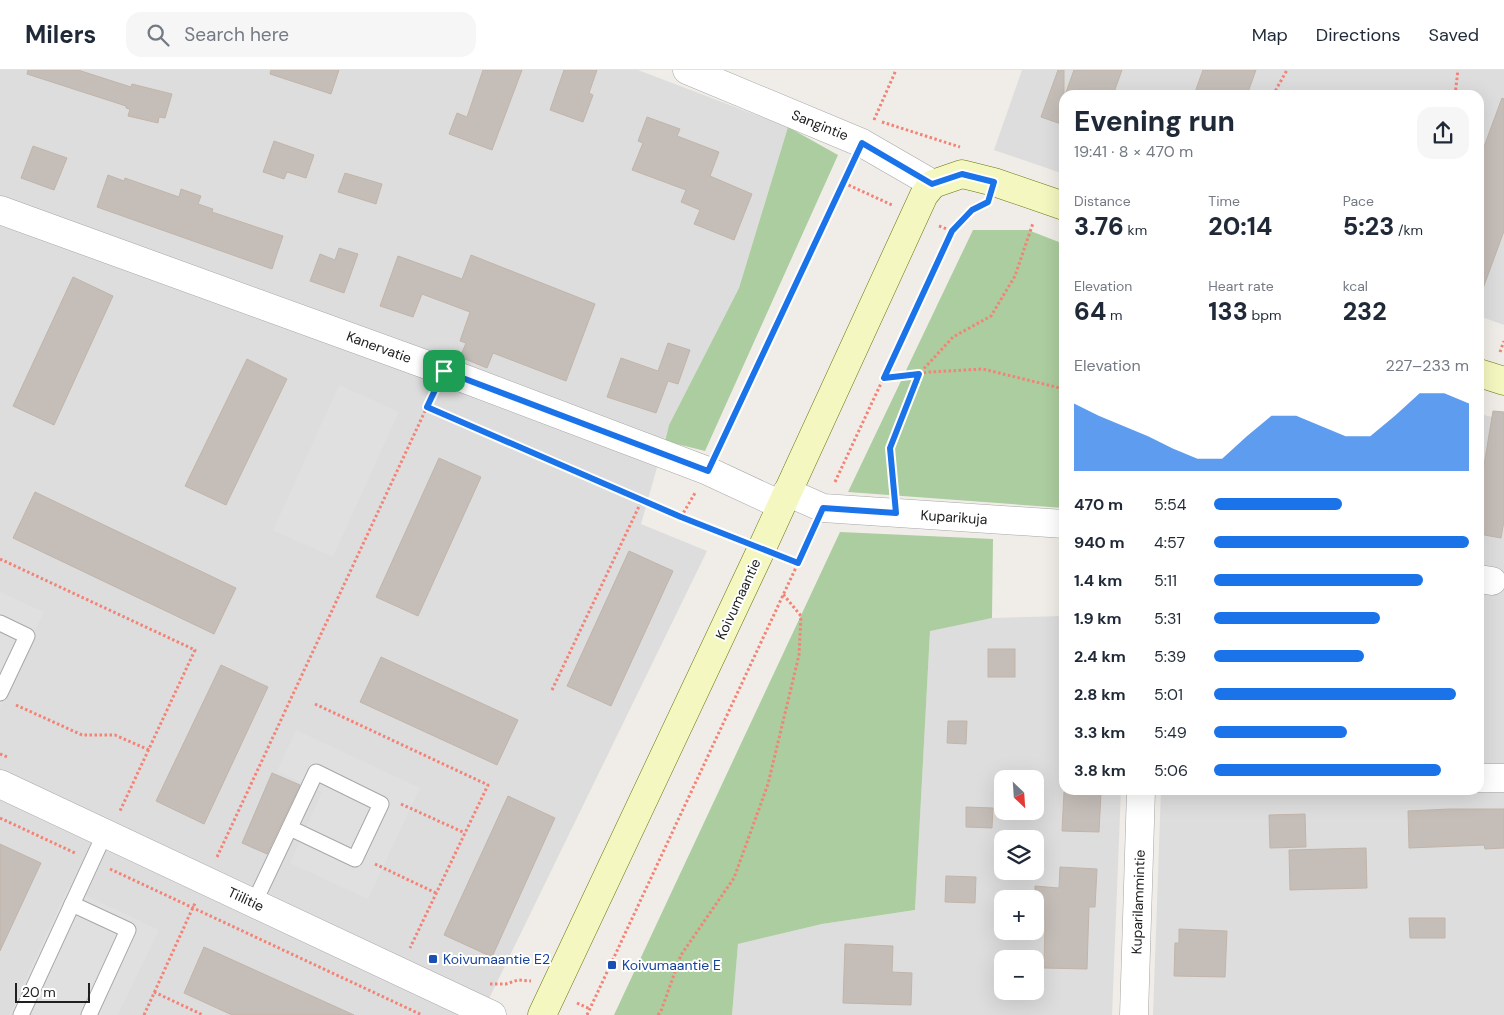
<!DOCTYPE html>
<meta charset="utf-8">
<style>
body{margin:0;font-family:"DM Sans",sans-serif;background:#f6f6f7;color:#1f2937;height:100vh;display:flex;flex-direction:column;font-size:19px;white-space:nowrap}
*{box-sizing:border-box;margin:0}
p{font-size:16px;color:#747a83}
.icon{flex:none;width:28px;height:28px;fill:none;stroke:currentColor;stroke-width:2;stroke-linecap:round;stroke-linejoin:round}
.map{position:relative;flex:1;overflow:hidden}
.drawer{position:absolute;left:1059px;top:20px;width:425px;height:705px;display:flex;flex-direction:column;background:#fff;border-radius:15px;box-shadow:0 5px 20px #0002}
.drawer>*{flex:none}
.needle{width:32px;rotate:155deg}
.controls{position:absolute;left:994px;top:700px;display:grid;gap:10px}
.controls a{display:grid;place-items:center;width:50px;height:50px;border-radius:10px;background:#fff;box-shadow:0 5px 20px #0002;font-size:25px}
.scale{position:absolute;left:15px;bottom:12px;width:75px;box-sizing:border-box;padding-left:5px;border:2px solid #202020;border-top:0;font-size:14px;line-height:18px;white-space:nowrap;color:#202020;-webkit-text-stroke:4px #fff;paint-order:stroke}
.pin{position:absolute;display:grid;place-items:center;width:42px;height:42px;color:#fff;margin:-21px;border-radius:10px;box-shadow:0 2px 8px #0006}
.round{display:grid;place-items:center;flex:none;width:52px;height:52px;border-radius:15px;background:#f6f6f7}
.headline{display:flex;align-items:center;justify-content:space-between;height:85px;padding:0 15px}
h1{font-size:28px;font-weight:800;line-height:38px}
.stats{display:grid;grid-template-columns:repeat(3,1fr);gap:8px;height:85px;padding:5px 15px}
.stats div{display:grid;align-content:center}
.stats b{font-size:25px;font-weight:800}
.stats small{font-size:14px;font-weight:400}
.stats p{font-size:14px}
.chart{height:140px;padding:10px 15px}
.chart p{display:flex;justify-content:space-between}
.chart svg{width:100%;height:90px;margin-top:5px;fill:#1a73e8;opacity:.7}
ul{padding:0 15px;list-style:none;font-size:16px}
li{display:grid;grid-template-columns:80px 60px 1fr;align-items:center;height:38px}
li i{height:12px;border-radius:6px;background:#1a73e8}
header{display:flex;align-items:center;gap:30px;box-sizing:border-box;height:70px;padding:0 25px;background:#fff;border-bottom:1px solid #e0e1e3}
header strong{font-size:24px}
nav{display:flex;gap:28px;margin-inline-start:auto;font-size:18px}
.search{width:350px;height:45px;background:#f6f6f7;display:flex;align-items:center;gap:12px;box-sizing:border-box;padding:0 18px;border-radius:15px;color:#747a83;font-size:19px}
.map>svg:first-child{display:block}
.residential{fill:#dedddd;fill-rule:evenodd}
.forest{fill:#accd9f}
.parking{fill:#e0e0e0}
.building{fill:#c5bdb7;stroke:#c1b5aa}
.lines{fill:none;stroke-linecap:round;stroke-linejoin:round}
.lane-casing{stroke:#a7a7a7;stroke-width:17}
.street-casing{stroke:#a7a7a7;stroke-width:29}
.secondary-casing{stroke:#69740b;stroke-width:29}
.path{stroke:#f38376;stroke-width:3;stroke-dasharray:2.5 2.5;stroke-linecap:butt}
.lane{stroke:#fff;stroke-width:15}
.street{stroke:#fff;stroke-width:28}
.secondary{stroke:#f4f7bf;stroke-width:28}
.route-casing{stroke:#fff;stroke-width:10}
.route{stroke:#1a73e8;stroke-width:6}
.transit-dot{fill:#1a4fb4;stroke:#fff;stroke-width:2}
.labels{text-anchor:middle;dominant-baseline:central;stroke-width:4;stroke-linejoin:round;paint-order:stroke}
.street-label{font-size:14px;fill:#202020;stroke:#fff}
.transit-label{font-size:14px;fill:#164399;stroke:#fff;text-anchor:start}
</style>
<header>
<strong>Milers</strong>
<div class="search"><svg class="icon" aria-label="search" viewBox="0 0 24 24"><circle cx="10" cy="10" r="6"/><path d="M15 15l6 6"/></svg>Search here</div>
<nav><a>Map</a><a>Directions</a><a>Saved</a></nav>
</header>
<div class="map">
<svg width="1504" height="945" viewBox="0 0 1504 945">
<rect width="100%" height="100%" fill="#f0ede8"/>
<!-- residential -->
<g class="residential">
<polygon points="0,0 638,0 788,57 739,218 669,355 641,454 707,481 481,945 0,945"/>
<polygon points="1022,0 1504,0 1504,255 1479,246 1479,25 1064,25 1064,104 994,80"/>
<polygon points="1479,342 1487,346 1504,348 1504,945 1153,945 1161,720 1479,720"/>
<path d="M1064 546V720H1121L1112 945H732L738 874 822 854 915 840 930 560 992 548ZM1002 709H1035V741H1002ZM1002 769H1035V801H1002ZM1002 829H1035V861H1002ZM1002 889H1035V921H1002Z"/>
</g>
<!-- forest -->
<g class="forest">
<polygon points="788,57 838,85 705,381 665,371 669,355 739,218"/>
<polygon points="973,160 1028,160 1064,174 1064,438 848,422"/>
<polygon points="840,462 993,469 992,548 930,561 915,840 822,854 738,874 732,945 614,945"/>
</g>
<!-- parking -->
<g class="parking">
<polygon points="339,315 399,342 333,487 273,460"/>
<polygon points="0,522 44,542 0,638"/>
<polygon points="296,660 420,718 368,829 290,793 322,722 277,701"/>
<polygon points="68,817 159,860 118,945 9,945"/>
</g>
<!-- building -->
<g class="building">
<polygon points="28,0 78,0 131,17 132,14 172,24 165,48 159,47 158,53 128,46 130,39 126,38 126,36 27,4"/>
<polygon points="271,0 339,0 331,24 270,4"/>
<polygon points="483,0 522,0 492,80 449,64 457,43 467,47"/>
<polygon points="564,0 597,0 589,23 593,25 583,52 550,40"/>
<polygon points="1058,0 1064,0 1064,55 1041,47"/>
<polygon points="1074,0 1122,0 1113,25 1065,25"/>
<polygon points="1203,0 1256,0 1247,25 1194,25"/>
<polygon points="1502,28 1504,29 1504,161 1481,224 1479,223 1479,90"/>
<polygon points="647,47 680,59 677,66 719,82 710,106 752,124 734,170 694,154 700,140 681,132 686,120 632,100 643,73 638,71"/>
<polygon points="274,71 314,85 306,108 287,102 284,109 263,102"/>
<polygon points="33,76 67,88 54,120 21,108"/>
<polygon points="345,103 382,114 376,134 338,122"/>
<polygon points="108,105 124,111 125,108 179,127 181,119 201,126 198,134 213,139 212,142 283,166 272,199 97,137"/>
<polygon points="339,178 358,184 344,223 310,211 320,184 335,190"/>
<polygon points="471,185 595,234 566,311 493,283 487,298 460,287 466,273 460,271 470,242 422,224 413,247 380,236 398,186 462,209"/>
<polygon points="73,207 113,226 54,355 13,336"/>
<polygon points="668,273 690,280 678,314 668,311 656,343 607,327 621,288 658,301"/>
<polygon points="247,289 287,309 226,435 185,416"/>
<polygon points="1493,341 1504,342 1504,451 1501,468 1479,464 1479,425"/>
<polygon points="439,388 481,407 418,546 376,527"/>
<polygon points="35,422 236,518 214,564 13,468"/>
<polygon points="629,481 673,501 611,636 567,616"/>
<rect x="988" y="579" width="27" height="28"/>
<polygon points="381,587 518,650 497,695 360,632"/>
<polygon points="221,595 268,617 204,754 156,731"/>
<polygon points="948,651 967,651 966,674 947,673"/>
<polygon points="272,703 300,715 267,784 242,773"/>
<polygon points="1064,722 1101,723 1099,762 1062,761"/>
<polygon points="508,726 555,748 492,887 444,865"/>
<polygon points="966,737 993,738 992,758 966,757"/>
<polygon points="1449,739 1504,739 1504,778 1485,779 1484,775 1409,778 1408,741"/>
<polygon points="1305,744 1306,777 1270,778 1269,745"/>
<polygon points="0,774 41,793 0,881"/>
<polygon points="1366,778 1367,818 1290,820 1289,780"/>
<polygon points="1060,797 1097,799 1095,837 1089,837 1087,899 1044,898 1045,850 1035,850 1035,816 1059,818"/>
<polygon points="946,806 976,807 975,833 945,832"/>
<polygon points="1409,848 1445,848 1445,868 1410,868"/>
<polygon points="1179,859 1227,861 1225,907 1174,906 1175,873 1179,873"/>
<polygon points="845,874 893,876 892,902 912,903 911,935 843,933"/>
<polygon points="204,877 354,945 232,945 184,923"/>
</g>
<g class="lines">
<!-- lane casing -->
<g class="lane-casing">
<g id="lane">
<polyline points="0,553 27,566 0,623"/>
<polyline points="254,833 316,702 381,734 355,789 290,758"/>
<polyline points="72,834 128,860 89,945"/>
<polyline points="21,945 105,763"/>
</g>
</g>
<!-- street casing -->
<g class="street-casing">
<g id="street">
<polyline points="687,0 862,73 933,114"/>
<polyline points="0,140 444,301 708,401 781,435"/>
<polyline points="787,422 823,438 1064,454"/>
<polyline points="1479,509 1492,511"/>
<polyline points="1479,708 1504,708"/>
<polyline points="0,714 492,945"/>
<polyline points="1134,945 1141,720"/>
</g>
</g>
<!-- secondary casing -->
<g class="secondary-casing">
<g id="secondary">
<polyline points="1479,303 1504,311"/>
<polyline points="542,945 762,478 924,125 933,114 962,104 994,112 1064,136"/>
</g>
</g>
<!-- path -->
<g class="path">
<polyline points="1273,25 1287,0"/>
<polyline points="1455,25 1458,0"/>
<polyline points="874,50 896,0"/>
<polyline points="882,52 960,77"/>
<polyline points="844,113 892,135"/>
<polyline points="939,156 952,161"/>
<polyline points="1500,282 1504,271"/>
<polyline points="884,308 930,302 983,299 1064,319"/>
<polyline points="427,337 681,447 737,468"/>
<polyline points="719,377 852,96"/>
<polyline points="835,412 952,161 972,140 979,136"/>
<polyline points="893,416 890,378 919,304 953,267 991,246 1015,206 1033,153"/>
<polyline points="681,447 695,423"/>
<polyline points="785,487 798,493"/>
<polyline points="0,489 195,580 120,741"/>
<polyline points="552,620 642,430"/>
<polyline points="315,634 488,715 410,878"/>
<polyline points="16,635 82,665 115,665 149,680"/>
<polyline points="0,684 7,687"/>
<polyline points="401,734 465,763"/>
<polyline points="0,748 75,783"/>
<polyline points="217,787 433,324"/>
<polyline points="375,794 436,823"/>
<polyline points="110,799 422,945"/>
<polyline points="490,914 506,914 518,910 531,911"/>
<polyline points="154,922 203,945"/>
<polyline points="577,933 590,939"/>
<polyline points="144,945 195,833"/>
<polyline points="587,945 813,461"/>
<polyline points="658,945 661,941 681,885 734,808 768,714 799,585 801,546 783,524"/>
</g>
<!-- lane -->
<use href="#lane" class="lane"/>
<!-- street -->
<use href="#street" class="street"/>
<!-- secondary -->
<use href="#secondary" class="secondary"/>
</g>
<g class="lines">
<!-- route casing -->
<g class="route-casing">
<polygon id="route" points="862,73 932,114 962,104 994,112 988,132 972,140 952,161 884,308 919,304 890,378 896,443 823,438 798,493 681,447 427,337 444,301 708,401"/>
</g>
<!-- route -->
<use href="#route" class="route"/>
</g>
<!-- markers -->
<g class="transit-dot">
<rect x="428" y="884" width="10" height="10" rx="2.5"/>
<rect x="607" y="890" width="10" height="10" rx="2.5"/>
</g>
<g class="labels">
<!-- street labels -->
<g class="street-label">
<text transform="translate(820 55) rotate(22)">Sangintie</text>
<text transform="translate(379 277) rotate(20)">Kanervatie</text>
<text transform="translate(954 447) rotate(4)">Kuparikuja</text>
<text transform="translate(738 529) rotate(-65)">Koivumaantie</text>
<text transform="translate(246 829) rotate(25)">Tiilitie</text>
<text transform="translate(1138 832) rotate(-88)">Kuparilammintie</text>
</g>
<!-- transit labels -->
<g class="transit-label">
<text x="443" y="889">Koivumaantie E2</text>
<text x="622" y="895">Koivumaantie E</text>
</g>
</g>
</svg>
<div class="controls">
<a><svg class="needle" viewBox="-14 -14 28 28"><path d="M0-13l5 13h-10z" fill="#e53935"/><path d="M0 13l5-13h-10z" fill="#747a83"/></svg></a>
<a><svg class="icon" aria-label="layers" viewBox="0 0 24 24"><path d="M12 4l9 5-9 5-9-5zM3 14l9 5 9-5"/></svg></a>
<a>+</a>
<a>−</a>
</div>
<div class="scale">20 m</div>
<div class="pin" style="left:444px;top:301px;background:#1e9e55"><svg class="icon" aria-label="arrive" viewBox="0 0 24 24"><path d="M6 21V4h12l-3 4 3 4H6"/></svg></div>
<section class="drawer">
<div class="headline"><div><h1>Evening run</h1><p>19:41 · 8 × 470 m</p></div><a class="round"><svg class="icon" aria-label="share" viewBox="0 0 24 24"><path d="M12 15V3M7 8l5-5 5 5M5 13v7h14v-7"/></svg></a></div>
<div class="stats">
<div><p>Distance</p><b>3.76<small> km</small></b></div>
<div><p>Time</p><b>20:14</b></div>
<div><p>Pace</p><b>5:23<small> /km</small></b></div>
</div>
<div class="stats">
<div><p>Elevation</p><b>64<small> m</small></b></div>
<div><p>Heart rate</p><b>133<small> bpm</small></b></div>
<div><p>kcal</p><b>232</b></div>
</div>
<div class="chart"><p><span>Elevation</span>227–233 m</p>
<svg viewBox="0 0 160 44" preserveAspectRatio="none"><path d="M0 44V11L10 17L20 22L30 27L40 33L50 38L60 38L70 27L80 17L90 17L100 22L110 27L120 27L130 17L140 6L150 6L160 11V44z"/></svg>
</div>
<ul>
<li><b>470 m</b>5:54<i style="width:50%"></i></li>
<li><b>940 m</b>4:57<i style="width:100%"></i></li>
<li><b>1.4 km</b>5:11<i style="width:82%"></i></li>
<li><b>1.9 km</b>5:31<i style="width:65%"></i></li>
<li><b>2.4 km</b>5:39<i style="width:59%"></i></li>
<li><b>2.8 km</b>5:01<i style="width:95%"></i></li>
<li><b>3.3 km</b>5:49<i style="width:52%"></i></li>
<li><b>3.8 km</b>5:06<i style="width:89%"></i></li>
</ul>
</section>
</div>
